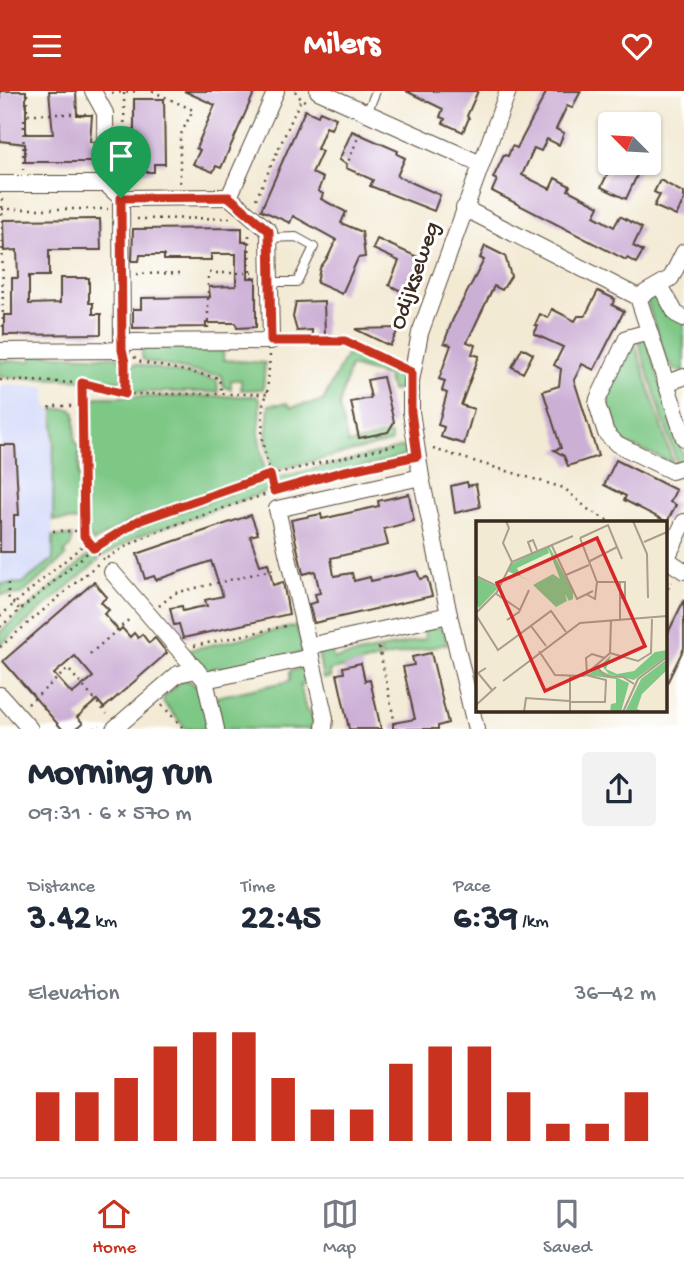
<!DOCTYPE html>
<meta charset="utf-8">
<style>
body{margin:0;font-family:"Gochi Hand",sans-serif;background:#f2f2f3;color:#1f2937;height:100vh;display:flex;flex-direction:column;font-size:26px;white-space:nowrap}
*{box-sizing:border-box;margin:0}
p{font-size:23px;color:#747a83}
.icon{flex:none;width:38px;height:38px;fill:none;stroke:currentColor;stroke-width:2;stroke-linecap:round;stroke-linejoin:round}
.map{position:relative;height:638px;overflow:hidden}
.side{display:flex;flex-direction:column;background:#fff;flex:1}
.side>*{flex:none}
.needle{width:46px;rotate:294deg}
.controls{position:absolute;left:598px;top:21px;display:grid;gap:14px}
.controls a{display:grid;place-items:center;width:63px;height:63px;border-radius:7px;background:#fff;box-shadow:0 2px 5px #0004;font-size:35px}
.pin{position:absolute;display:grid;place-items:center;width:60px;height:60px;color:#fff;margin:-72px -30px;border-radius:50% 50% 50% 0;rotate:-45deg;box-shadow:0 0 7px #0007}
.pin .icon{rotate:45deg}
.round{display:grid;place-items:center;flex:none;width:74px;height:74px;border-radius:7px;background:#f2f2f3}
.headline{display:flex;align-items:center;justify-content:space-between;height:119px;padding:0 28px}
h1{font-size:38px;font-weight:700;line-height:52px}
.figures{display:grid;grid-template-columns:repeat(3,1fr);gap:10px;height:119px;padding:7px 28px}
.figures div{display:grid;align-content:center}
.figures b{font-size:35px;font-weight:700}
.figures small{font-size:19px;font-weight:400}
.figures p{font-size:19px}
.chart{height:196px;padding:14px 28px}
.chart p{display:flex;justify-content:space-between}
.chart svg{width:100%;height:126px;margin-top:7px;stroke:#c8321e;stroke-width:6}
header{display:flex;justify-content:space-between;align-items:center;height:91px;padding:0 28px;background:#c8321e;color:#fff;font-size:32px;font-weight:700}
.dock{display:flex;justify-content:space-around;align-items:center;height:98px;border-top:2px solid #e0e1e3;background:#fff;font-size:19px;color:#747a83}
.dock a{display:grid;justify-items:center;gap:4px}
.dock .on{color:#c8321e}
.map>svg:first-child{display:block}
.built{fill:#d3d9f9}
.green{fill:#7ec886;stroke:#5c7952;stroke-width:2}
.building{fill:#ccafd5;fill-rule:evenodd}
.lines{fill:none;stroke-linecap:round;stroke-linejoin:round}
.service-casing{stroke:#574739;stroke-width:10}
.minor-casing{stroke:#574739;stroke-width:18}
.path{stroke:#574739;stroke-width:2.5;stroke-dasharray:2 5;stroke-linecap:butt}
.service{stroke:#fff;stroke-width:8}
.minor{stroke:#fff;stroke-width:16}
.route-casing{stroke:#fff;stroke-width:14}
.route{stroke:#c8321e;stroke-width:9}
.labels{text-anchor:middle;dominant-baseline:central;stroke-width:6;stroke-linejoin:round;paint-order:stroke}
.street-label{font-size:23px;fill:#3b2a1e;stroke:#fff}
.inset-road{fill:none;stroke:#a99d8b;stroke-width:2}
.view{fill:#d62828;fill-opacity:0.15;stroke:#d62828;stroke-width:3.5}
.inset-edge{fill:none;stroke:#3b2a1e;stroke-width:3.5}
</style>
<header><svg class="icon" aria-label="menu" viewBox="0 0 24 24"><path d="M4 6h16M4 12h16M4 18h16"/></svg>Milers<svg class="icon" aria-label="heart" viewBox="0 0 24 24"><path d="M12 20l-8-8c-3-5 5-10 8-4 3-6 11-1 8 4z"/></svg></header>
<div class="map">
<svg width="684" height="638" viewBox="0 0 684 638">
<rect width="100%" height="100%" fill="#fff"/>
<filter id="ink" filterUnits="userSpaceOnUse"><feTurbulence type="fractalNoise" baseFrequency=".0143" numOctaves="2"/><feDisplacementMap in="SourceGraphic" scale="14" xChannelSelector="R" yChannelSelector="G"/><feConvolveMatrix kernelMatrix="1 2 1 2 8 2 1 2 1" color-interpolation-filters="sRGB"/></filter>
<filter id="wash" filterUnits="userSpaceOnUse"><feTurbulence type="fractalNoise" baseFrequency=".00686" numOctaves="4" result="noise"/><feDisplacementMap in="SourceGraphic" scale="28" xChannelSelector="R" yChannelSelector="G"/><feGaussianBlur stdDeviation="1.57" result="paint"/><feColorMatrix in="noise" values="0 0 0 0 0 0 0 0 0 0 0 0 0 0 0 0 0 1.4 0 .05"/><feComposite in="paint" operator="in"/></filter>
<g filter="url(#wash)">
<rect width="100%" height="100%" fill="#f3ead4"/>
<!-- built -->
<polygon class="built" points="0,294 46,296 46,314 52,320 53,468 23,492 0,493"/>
<!-- green -->
<g class="green">
<polygon points="657,202 684,231 684,281 676,279 667,271 647,210"/>
<polygon points="646,247 684,366 684,372 677,372 638,250"/>
<polygon points="628,253 635,253 673,372 618,349 601,314"/>
<polygon points="222,255 224,269 265,272 263,298 241,299 241,289 231,289 231,299 223,295 222,284 206,283 145,270 142,267 142,256"/>
<polygon points="353,258 406,283 406,288 402,288 402,294 405,294 404,296 391,300 387,285 350,275 339,315 348,353 388,343 391,344 391,351 272,380 266,350 269,314 287,312 291,316 323,310 346,264"/>
<polygon points="32,263 119,266 120,271 124,272 123,290 0,286 0,270 31,270"/>
<polygon points="134,273 217,289 218,301 132,301 129,299 129,278 130,274"/>
<polygon points="256,305 260,309 259,346 265,382 135,428 93,451 87,441 86,429 85,319 89,310 97,306"/>
<polygon points="54,318 71,318 75,322 75,350 79,356 79,430 53,429"/>
<polygon points="403,356 405,362 402,366 275,397 273,388"/>
<polygon points="269,389 271,399 268,400 139,445 104,465 97,458 142,434"/>
<polygon points="53,445 72,445 71,455 64,462 66,465 22,503 0,504 0,493 23,492 53,468"/>
<polygon points="94,460 99,469 0,554 0,541"/>
<polygon points="296,535 303,557 301,562 221,581 220,576 211,578 211,583 206,582 189,559"/>
<polygon points="437,535 445,541 447,553 382,567 380,558 425,548 424,538"/>
<polygon points="330,555 334,568 377,559 379,568 329,580 331,586 323,588 318,561"/>
<polygon points="302,577 306,579 309,590 300,594 306,620 311,621 315,638 220,638 216,606 290,590 290,580"/>
<path d="M187 589C205 597 207 620 212 638H186L163 611 164 606 181 591Z"/>
</g>
<g id="blocks">
<!-- building -->
<g class="building">
<polygon points="0,0 26,0 26,43 53,43 49,0 76,0 77,24 92,24 90,51 95,51 95,71 25,71 25,53 0,50"/>
<polygon points="184,0 255,0 221,77 216,75 213,81 193,73 200,59 196,57 215,14"/>
<polygon points="406,0 478,0 467,25 469,27 463,41 443,32 445,28 440,26 443,18"/>
<polygon points="547,0 581,0 572,17 567,15 556,38 564,42 559,54 547,48 541,60 534,57 522,84 550,98 555,87 570,95 568,99 599,115 594,125 614,136 620,125 642,137 633,155 643,160 636,172 627,167 626,169 492,100 497,89 493,87 504,64 508,65 512,55 517,57"/>
<polygon points="134,8 164,8 165,73 154,73 154,81 134,81"/>
<polygon points="305,19 318,25 320,20 336,27 331,38 326,36 317,58 322,60 312,82 323,87 318,100 323,103 321,108 346,121 341,132 362,141 365,166 358,167 342,203 317,192 320,177 328,166 336,149 293,125 290,132 261,119"/>
<polygon points="352,40 398,60 397,63 405,67 397,85 440,104 434,120 370,95 373,89 346,77 347,73 339,69"/>
<polygon points="613,72 632,72 641,76 626,108 601,96"/>
<polygon points="660,89 684,102 684,109 676,125 654,115 660,104 654,101"/>
<polygon points="100,128 101,159 49,159 49,185 29,185 29,213 60,212 60,187 89,187 89,212 93,212 93,223 101,223 101,243 4,244 4,224 12,224 12,187 18,187 17,159 4,160 3,129"/>
<polygon points="242,137 242,151 248,151 248,187 256,187 256,236 237,237 236,232 206,232 206,236 133,237 133,218 141,218 141,207 210,206 209,196 236,195 236,163 211,163 211,169 164,169 164,164 140,164 139,170 132,170 133,138"/>
<polygon points="377,148 420,167 407,203 389,194 399,170 373,158"/>
<polygon points="485,155 505,165 511,185 502,199 494,195 467,251 475,254 472,263 479,265 461,314 474,318 464,353 441,346 444,336 438,334 447,302 442,300 445,290 439,288 451,254 444,252 453,228 484,169 480,167"/>
<polygon points="598,200 615,208 612,214 624,220 594,279 582,273 574,289 598,365 568,375 564,365 554,359 561,357 543,300 559,295 561,278 554,274 563,256 534,243 538,235 535,234 540,223 548,227 552,218 575,230 578,225 585,225"/>
<polygon points="324,210 325,246 312,246 312,239 297,240 293,226 296,211"/>
<polygon points="399,237 390,255 355,238"/>
<polygon points="522,257 533,263 523,282 512,276"/>
<polygon points="383,286 394,331 388,341 359,347 351,311 371,307 367,289"/>
<polygon points="0,354 15,354 19,424 14,424 14,461 0,461"/>
<polygon points="616,369 676,399 670,411 676,414 667,431 624,409 626,405 604,394"/>
<polygon points="467,391 468,395 476,393 480,416 455,422 451,395"/>
<polygon points="409,403 414,430 384,438 388,454 331,467 334,485 352,482 354,490 370,486 371,490 417,480 420,488 427,486 432,505 314,532 309,513 317,511 315,503 320,502 315,480 303,483 291,429 321,423 322,428 379,415 378,410"/>
<polygon points="251,424 258,443 250,445 260,474 268,472 273,494 283,491 289,523 183,547 179,533 174,534 170,517 182,515 183,520 195,517 207,515 205,509 223,505 211,470 156,489 154,485 145,488 137,463"/>
<path d="M94 491 107 506 101 511 109 519 104 523 119 540 122 537 130 546 134 542 138 547 142 543 149 552 155 547 167 562 104 617 97 609 77 626 83 632 76 638H62L3 570ZM75 565 93 586 72 603 54 583Z"/>
<polygon points="684,509 684,557 665,596 665,548"/>
<polygon points="431,562 448,632 438,635 438,638 393,638 393,632 415,628 403,576 414,574 412,566"/>
<polygon points="361,572 365,590 370,589 381,638 349,638 337,583 344,582 343,576"/>
</g>
</g>
</g>
<g filter="url(#ink)">
<use href="#blocks" fill-opacity="0" stroke="#574739" stroke-width="2"/>
<g class="lines">
<!-- service casing -->
<g class="service-casing">
<g id="service">
<polyline points="367,22 376,0"/>
<polyline points="269,147 296,146 314,156 297,191 270,191"/>
</g>
</g>
<!-- minor casing -->
<g class="minor-casing">
<g id="minor">
<polyline points="93,0 105,22 106,93"/>
<polyline points="318,0 481,73"/>
<polyline points="0,93 106,93 121,107 229,106"/>
<polyline points="229,106 276,0"/>
<polyline points="121,107 122,251"/>
<polyline points="464,117 638,206 684,347"/>
<polyline points="660,194 676,223 684,227"/>
<polyline points="638,206 671,187 684,161"/>
<polyline points="649,241 627,247 598,308 597,313 606,342 617,353 672,380 684,376"/>
<polyline points="0,260 122,259 122,251 271,250 269,140 229,106"/>
<polyline points="666,292 684,286"/>
<polyline points="666,468 684,480"/>
<polyline points="665,471 684,431"/>
<polyline points="112,481 205,589 216,638"/>
<polyline points="309,555 449,524"/>
<polyline points="205,589 311,566"/>
<polyline points="0,604 30,638"/>
<polyline points="114,638 178,583 197,579"/>
<polyline points="324,638 325,627 277,418 421,386"/>
<polyline points="476,638 449,524 421,386 411,321 411,290 420,242 508,0"/>
</g>
</g>
<!-- path -->
<g class="path">
<polyline points="152,0 193,19 180,45 180,93"/>
<polyline points="295,0 301,8"/>
<polyline points="112,2 139,0"/>
<polyline points="124,2 125,90"/>
<polyline points="28,23 88,23"/>
<polyline points="346,76 362,37"/>
<polyline points="23,79 24,28 27,28 27,0"/>
<polyline points="2,108 3,241"/>
<polyline points="256,108 301,8 307,11"/>
<polyline points="2,118 108,118"/>
<polyline points="137,128 231,127"/>
<polyline points="249,144 250,182"/>
<polyline points="136,183 181,182"/>
<polyline points="208,237 208,182 256,182"/>
<polyline points="285,250 345,250 399,275"/>
<polyline points="270,264 267,303 263,314 262,347 273,399"/>
<polyline points="134,266 141,271 219,287 222,303"/>
<polyline points="125,272 125,303"/>
<polyline points="0,289 82,292 125,303 267,303"/>
<polyline points="82,292 84,445 105,470"/>
<polyline points="49,317 51,315 82,315"/>
<polyline points="433,358 564,397 589,419 612,432"/>
<polyline points="53,440 84,440"/>
<path d="M107 467C141 444 178 433 215 420 277 399 338 381 402 368"/>
<polyline points="8,492 8,506 20,519"/>
<polyline points="665,504 671,491"/>
<polyline points="159,515 175,502 275,478"/>
<polyline points="0,525 88,450"/>
<polyline points="0,536 86,463 112,444 138,430 270,384 399,353"/>
<polyline points="194,555 290,534"/>
<polyline points="0,556 99,472"/>
<polyline points="379,556 396,638"/>
<polyline points="90,563 132,526"/>
<polyline points="28,613 68,578 107,623"/>
<polyline points="162,614 184,638"/>
<polyline points="94,638 100,634"/>
</g>
<!-- service -->
<use href="#service" class="service"/>
<!-- minor -->
<use href="#minor" class="minor"/>
</g>
</g>
<g class="lines" filter="url(#ink)">
<!-- route casing -->
<g class="route-casing">
<polygon id="route" points="229,106 269,140 271,250 345,250 411,281 411,321 417,365 341,381 274,400 270,384 138,430 94,457 84,445 82,292 125,303 125,271 122,259 121,107"/>
</g>
<!-- route -->
<use href="#route" class="route"/>
</g>
<g class="labels">
<!-- street labels -->
<g class="street-label">
<text transform="translate(416 185) rotate(-71)">Odijkseweg</text>
</g>
</g>
<!-- overview -->
<g transform="translate(476 430)">
<rect width="191" height="191" fill="#f3ead4"/>
<path d="M73 25 97 70V78L93 80 89 73 91 80 80 86 57 64 77 53 84 58 72 27 73 32 41 47 45 56 56 60 31 50 35 43ZM0 56 22 67 3 87 0 81ZM191 129V135L158 159 133 153 125 144 135 134 130 148 141 153 158 150 179 131ZM191 138V149L166 173 161 188 168 191H149L165 158ZM121 148 153 162 145 191H134L135 183 140 182V158L111 154Z" fill="#7ec886"/>
<path class="inset-road" d="M30 0 33 7 27 22 36 41M157 0 171 33 172 77M104 17 132 4 146 38M104 17 121 61M168 21 191 11M76 25 101 78 117 70M56 32 52 21 57 19 61 29M114 40 141 26M36 41 97 15M90 54 113 44M0 55 23 66M121 61H149V77H144M19 72 44 89M110 73 119 78 121 61M0 92 21 71 36 41M0 94 22 129 75 90 90 111M144 98V61M31 99 43 91 53 69M55 105 70 125M63 130 79 154 108 155 134 132 135 99M134 132 162 140 175 132 176 98M120 145 129 155 147 156 158 163M10 147 2 152 16 169M111 153 110 137 116 133 129 137M94 155V191M27 160 104 102 191 95M94 181H129L130 159 110 154M0 184 20 166M48 191 50 177 93 180M147 191 162 158 191 136"/>
<path class="view" d="M121 17 169 125 69 170 21 62Z"/>
<rect width="191" height="191" class="inset-edge"/>
</g>
</svg>
<div class="controls">
<a><svg class="needle" viewBox="-14 -14 28 28"><path d="M0-13l5 13h-10z" fill="#e53935"/><path d="M0 13l5-13h-10z" fill="#747a83"/></svg></a>
</div>
<div class="pin" style="left:121px;top:107px;background:#1e9e55"><svg class="icon" aria-label="arrive" viewBox="0 0 24 24"><path d="M6 21V4h12l-3 4 3 4H6"/></svg></div>
</div>
<section class="side">
<div class="headline"><div><h1>Morning run</h1><p>09:31 · 6 × 570 m</p></div><a class="round"><svg class="icon" aria-label="share" viewBox="0 0 24 24"><path d="M12 15V3M7 8l5-5 5 5M5 13v7h14v-7"/></svg></a></div>
<div class="figures">
<div><p>Distance</p><b>3.42<small> km</small></b></div>
<div><p>Time</p><b>22:45</b></div>
<div><p>Pace</p><b>6:39<small> /km</small></b></div>
</div>
<div class="chart"><p><span>Elevation</span>36–42 m</p>
<svg viewBox="0 0 160 44" preserveAspectRatio="none"><path d="M5 44V27M15 44V27M25 44V22M35 44V11M45 44V6M55 44V6M65 44V22M75 44V33M85 44V33M95 44V17M105 44V11M115 44V11M125 44V27M135 44V38M145 44V38M155 44V27"/></svg>
</div>
</section>
<nav class="dock">
<a class="on"><svg class="icon" aria-label="home" viewBox="0 0 24 24"><path d="M3 11l9-7 9 7M6 9v11h12V9"/></svg>Home</a>
<a><svg class="icon" aria-label="map" viewBox="0 0 24 24"><path d="M3 6l6-2 6 2 6-2v14l-6 2-6-2-6 2zM9 4v14M15 6v14"/></svg>Map</a>
<a><svg class="icon" aria-label="saved" viewBox="0 0 24 24"><path d="M7 4h10v16l-5-4-5 4z"/></svg>Saved</a>
</nav>
